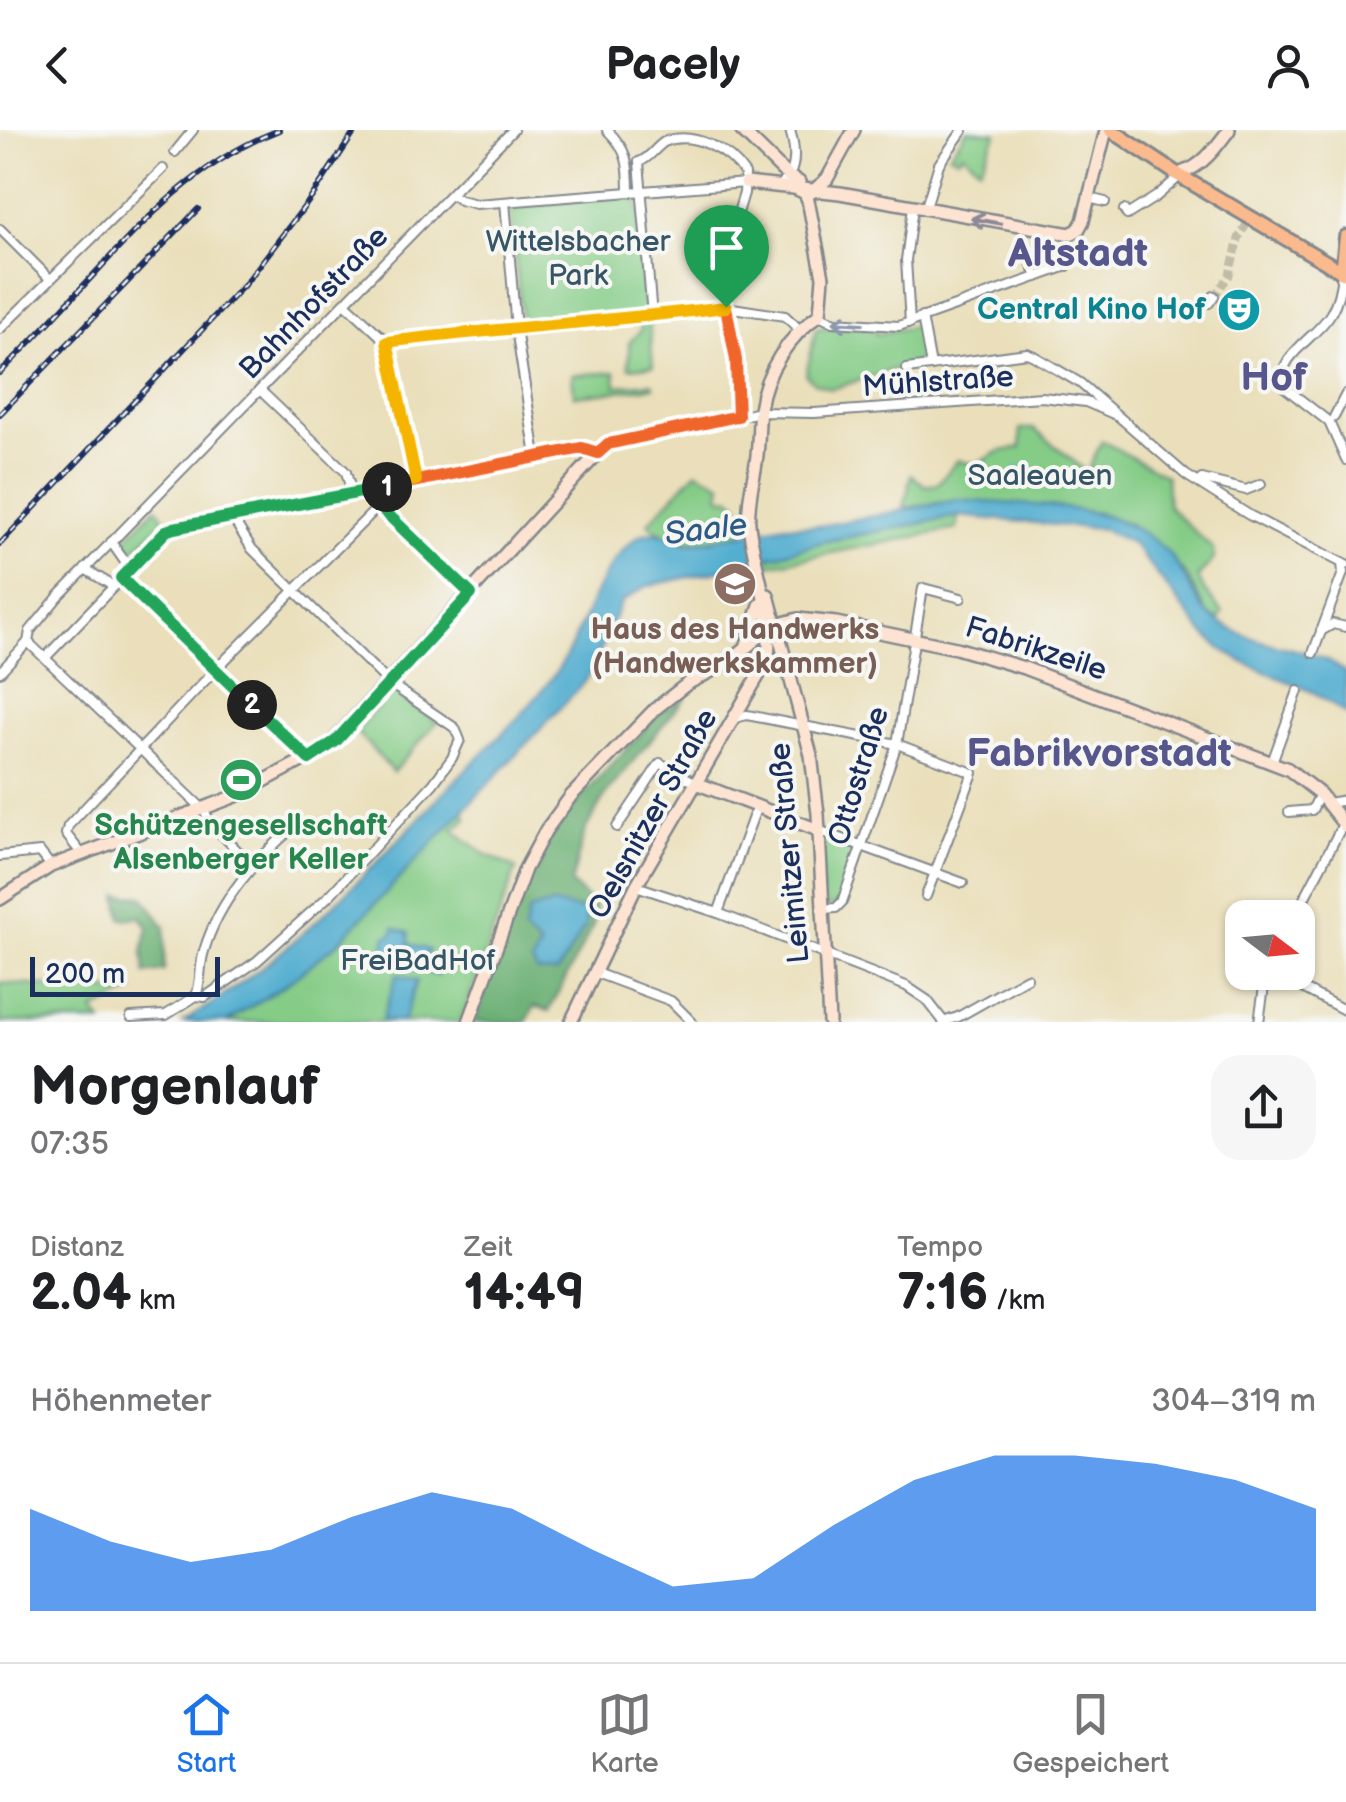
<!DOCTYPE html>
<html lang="de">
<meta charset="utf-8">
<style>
body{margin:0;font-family:"Balsamiq Sans",sans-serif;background:#f6f6f6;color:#202124;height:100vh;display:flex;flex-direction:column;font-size:38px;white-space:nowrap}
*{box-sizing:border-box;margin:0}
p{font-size:32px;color:#757577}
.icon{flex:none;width:55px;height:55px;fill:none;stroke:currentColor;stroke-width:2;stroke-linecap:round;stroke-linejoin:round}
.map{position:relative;height:892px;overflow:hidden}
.side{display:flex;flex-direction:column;background:#fff;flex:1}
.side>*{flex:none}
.needle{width:65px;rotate:106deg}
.controls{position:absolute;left:1225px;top:770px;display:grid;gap:20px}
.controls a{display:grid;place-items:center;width:90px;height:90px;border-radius:20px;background:#fff;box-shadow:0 2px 8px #0004;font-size:50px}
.scale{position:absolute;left:30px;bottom:25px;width:190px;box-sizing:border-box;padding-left:10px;border:5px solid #1b2f5e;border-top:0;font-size:28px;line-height:35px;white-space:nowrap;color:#1b2f5e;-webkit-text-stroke:8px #f6f6f2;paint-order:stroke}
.pin{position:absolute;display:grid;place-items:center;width:85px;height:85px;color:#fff;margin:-102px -42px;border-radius:50% 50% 50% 0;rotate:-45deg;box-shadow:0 0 10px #0007}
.pin .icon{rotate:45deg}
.km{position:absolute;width:50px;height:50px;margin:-25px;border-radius:50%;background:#222;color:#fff;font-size:28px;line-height:50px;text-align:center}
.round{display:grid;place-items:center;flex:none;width:105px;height:105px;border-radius:30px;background:#f6f6f6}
.summary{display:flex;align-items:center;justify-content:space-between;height:170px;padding:0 30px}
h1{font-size:55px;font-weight:800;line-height:75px}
.metrics{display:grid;grid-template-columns:repeat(3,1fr);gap:15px;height:170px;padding:10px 30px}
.metrics div{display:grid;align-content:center}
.metrics b{font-size:50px;font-weight:800}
.metrics small{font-size:28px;font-weight:400}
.metrics p{font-size:28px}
.chart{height:280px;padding:20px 30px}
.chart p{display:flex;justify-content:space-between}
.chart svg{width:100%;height:180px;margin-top:10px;fill:#1a73e8;opacity:.7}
header{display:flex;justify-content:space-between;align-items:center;height:130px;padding:0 30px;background:#fff;font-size:45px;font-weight:800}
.menu{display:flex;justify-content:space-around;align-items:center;height:140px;border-top:2px solid #e0e0e0;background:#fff;font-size:28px;color:#757577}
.menu a{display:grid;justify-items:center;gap:5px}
.menu .active{color:#1a73e8}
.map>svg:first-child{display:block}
.green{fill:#85cc87;stroke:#507e72;stroke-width:2.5}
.forest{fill:#6cb074;stroke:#447069;stroke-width:2.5}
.water{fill:#52aed0;stroke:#366e97;stroke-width:2.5}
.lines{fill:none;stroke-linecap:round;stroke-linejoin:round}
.stream{stroke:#52aed0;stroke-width:2.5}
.street-tunnel{stroke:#c1bca8;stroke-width:8;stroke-dasharray:8 4;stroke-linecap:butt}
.street-casing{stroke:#82878c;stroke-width:12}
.secondary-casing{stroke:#82878c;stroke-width:16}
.primary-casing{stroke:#82878c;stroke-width:18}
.street{stroke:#fff;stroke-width:8}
.secondary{stroke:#fde3d1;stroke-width:11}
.primary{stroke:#fbba8d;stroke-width:12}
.rail-casing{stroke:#1b2f5e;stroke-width:6}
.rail{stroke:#f6f6f2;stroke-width:2.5;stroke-dasharray:8;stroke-linecap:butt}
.oneway{stroke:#8c8998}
.oneway2{stroke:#8d97ae}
.split-1-casing{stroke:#fff;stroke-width:20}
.split-2-casing{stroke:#fff;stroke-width:20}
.split-3-casing{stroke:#fff;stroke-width:20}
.split-4-casing{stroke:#fff;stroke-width:20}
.split-1{stroke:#f0652b;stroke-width:12}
.split-2{stroke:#22a559;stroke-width:12}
.split-3{stroke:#22a559;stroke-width:12}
.split-4{stroke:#f5b400;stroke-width:12}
.labels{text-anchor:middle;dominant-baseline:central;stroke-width:8;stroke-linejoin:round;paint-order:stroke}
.park-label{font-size:30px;fill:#365668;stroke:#f6f6f2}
.street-label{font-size:30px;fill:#1b2f5e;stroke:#f6f6f2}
.culture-label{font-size:30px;font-weight:bold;fill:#0d838f;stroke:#f6f6f2;text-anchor:end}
.education-label{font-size:30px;font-weight:bold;fill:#785e54;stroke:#f6f6f2}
.leisure-label{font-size:30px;font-weight:bold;fill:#27864d;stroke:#f6f6f2}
.water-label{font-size:32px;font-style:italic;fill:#2e5b86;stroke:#f6f6f2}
.district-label{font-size:40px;font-weight:bold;fill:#57578d;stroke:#f6f6f2}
</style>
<header><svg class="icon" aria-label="back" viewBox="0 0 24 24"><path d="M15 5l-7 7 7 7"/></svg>Pacely<svg class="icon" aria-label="person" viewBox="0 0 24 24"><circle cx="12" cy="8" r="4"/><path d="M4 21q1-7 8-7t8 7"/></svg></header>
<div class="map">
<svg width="1346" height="892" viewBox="0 0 1346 892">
<rect width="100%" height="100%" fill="#f6f6f2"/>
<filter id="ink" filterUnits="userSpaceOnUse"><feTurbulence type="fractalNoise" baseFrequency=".01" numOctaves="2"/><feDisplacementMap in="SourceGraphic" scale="20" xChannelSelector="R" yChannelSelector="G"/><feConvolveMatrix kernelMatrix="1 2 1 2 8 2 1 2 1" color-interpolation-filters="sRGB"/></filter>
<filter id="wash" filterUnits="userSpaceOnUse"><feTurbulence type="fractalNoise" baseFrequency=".0048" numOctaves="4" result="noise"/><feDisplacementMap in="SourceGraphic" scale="40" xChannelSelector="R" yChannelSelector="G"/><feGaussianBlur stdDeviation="2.25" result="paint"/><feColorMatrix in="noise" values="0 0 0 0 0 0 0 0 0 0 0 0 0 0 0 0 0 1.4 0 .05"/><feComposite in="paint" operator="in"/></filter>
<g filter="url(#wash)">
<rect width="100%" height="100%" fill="#eadfba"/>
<!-- green -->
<g class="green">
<polygon points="967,0 997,3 980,38 963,23 958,28 950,24"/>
<polygon points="637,64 647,184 522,195 510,77"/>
<polygon points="649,192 653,236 629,238 629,213 641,200 641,193"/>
<polygon points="847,196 875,198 876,204 916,196 921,199 926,233 904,236 832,259 814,253 806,245 816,198"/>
<polygon points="615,242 616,256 653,253 654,257 574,266 572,245"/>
<path d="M1020 299H1034L1087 342 1102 311 1166 346 1168 376 1213 419 1214 429 1198 447 1204 460 1223 483 1219 490 1209 486 1185 443 1128 393 1098 383 958 370 904 378 911 345 926 356 937 354 958 330C974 337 982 332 996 323 1003 320 1013 319 1021 318Z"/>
<path d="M697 341 722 354 720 367 732 368 739 375 738 389 743 403C706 410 678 421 648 393Z"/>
<polygon points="156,377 166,391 129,424 123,411"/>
<polygon points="958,386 957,399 742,440 736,437 822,412"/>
<polygon points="392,562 437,592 393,642 356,601"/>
<polygon points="464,680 466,689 453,700 485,724 516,739 461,892 227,892 286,854 338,813"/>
<polygon points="818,701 860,717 837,775 822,778"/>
<polygon points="0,853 132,862 94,881 102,892 0,892"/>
</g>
<!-- forest -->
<g class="forest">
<polygon points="686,567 606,664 585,700 571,754 596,777 593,795 549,881 535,876 526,892 474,892 523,751 554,696 660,583"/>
<polygon points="118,765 143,766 165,797 164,841 145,844 143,822 148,797 141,787 122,789"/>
</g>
<!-- water -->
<g class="water">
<path d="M958 370C1029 377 1116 368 1169 424 1184 440 1197 477 1212 487 1226 497 1244 506 1261 511 1290 520 1322 522 1346 543V584L1315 563 1240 531 1220 518 1203 503 1132 413 1101 399 958 386 822 412 736 437 647 456 621 472 591 542 582 555 338 813 286 854 227 892H183C288 830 367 743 450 656 484 620 525 585 554 545 586 502 591 445 635 409 654 393 669 411 690 414L786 395 820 396Z"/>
<polygon points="552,774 586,781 585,797 557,843 538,842 532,833 540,816 524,802 529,781"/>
<polygon points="394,798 409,803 409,814 429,820 422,837 437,842 437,845 401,836 404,822 393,826 383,822 386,806 392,805"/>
<polygon points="397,844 417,851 403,892 382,890"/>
</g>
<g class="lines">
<!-- stream -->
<polyline class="stream" points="1017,338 1027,340"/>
</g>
</g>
<g filter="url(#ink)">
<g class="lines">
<!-- street-tunnel -->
<polyline class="street-tunnel" points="1214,166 1229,146 1239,107 1248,92"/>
<!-- street casing -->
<g class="street-casing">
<g id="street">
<path d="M607 0C628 20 629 35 629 62"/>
<polyline points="175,22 193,0"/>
<path d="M639 32C650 28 654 19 664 12 693 0 729 20 745 44L744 63 725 126 726 177 736 230 738 286"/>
<polyline points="639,32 652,186"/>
<path d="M778 56C798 45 796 20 790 0"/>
<polyline points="451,64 460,70 476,74 746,53"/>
<polyline points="1089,68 1105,72"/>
<polyline points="505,72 516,199 536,326"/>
<polyline points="925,80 939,34 963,0"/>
<polyline points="1124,80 1127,85 1157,66 1180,46"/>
<polyline points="0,99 49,148"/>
<polyline points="1029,127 1037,147"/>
<path d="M1342 143C1341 157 1338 171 1331 183 1318 207 1275 226 1283 256L1329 292 1346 330"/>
<polyline points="1209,173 1214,166"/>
<polyline points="346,174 387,212 516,197"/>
<polyline points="819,185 833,192 899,196 1067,136"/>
<polyline points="922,187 931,236"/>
<polyline points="910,193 906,130 913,77"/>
<polyline points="0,199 163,39"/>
<polyline points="516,199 726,177 785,186 799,199"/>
<polyline points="387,212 416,351"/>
<polyline points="907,239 1027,223 1034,226 1080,253 1186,345 1249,385 1346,435"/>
<polyline points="261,261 346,342 352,364"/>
<polyline points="1334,287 1346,264"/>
<polyline points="1202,349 1246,360 1261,354"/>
<polyline points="376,359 379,376 471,464"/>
<polyline points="111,412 130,439"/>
<polyline points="85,439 113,456"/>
<polyline points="121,448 309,629"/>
<polyline points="1321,501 1333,494 1346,497"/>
<polyline points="1313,523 1343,443 1342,433"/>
<polyline points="45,528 167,401 175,398 582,318 598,323 608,314 760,282 814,283 1042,267 1086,272 1116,285"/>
<polyline points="0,542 28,512"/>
<polyline points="735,588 747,585 897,614 973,643 926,766"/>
<polyline points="1272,632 1298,561"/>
<polyline points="1328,673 1346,670"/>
<polyline points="1289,682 1312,680 1320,664"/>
<polyline points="617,697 660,633 696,653"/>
<polyline points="818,700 963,753"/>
<polyline points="81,723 66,704 68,696 215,540 379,376"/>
<polyline points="0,726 40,722 51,736"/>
<polyline points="252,736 210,692 204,680 28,512 30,501 58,467 513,0"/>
<polyline points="636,756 718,783 906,856 927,870 944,892"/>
<polyline points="821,779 836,778 842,772 897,614 923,458 961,468"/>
<polyline points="718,783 757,676"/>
<polyline points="1294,788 1343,694"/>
<polyline points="1272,842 1346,881"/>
<polyline points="596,843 671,871 692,892"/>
<polyline points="196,866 205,867 257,831 330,765 433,654 452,628 460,610 455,598 389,553 252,419 232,387"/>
<path d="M131 887 166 885 196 866C202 851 199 836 204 821 219 770 255 730 295 696"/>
<polyline points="943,892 958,887 1027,848"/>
<polyline points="1259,892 1266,842"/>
</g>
</g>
<!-- secondary casing -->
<g class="secondary-casing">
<g id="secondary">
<polyline points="741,0 788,46 799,52"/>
<path d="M1183 42C1202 37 1217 16 1229 0"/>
<polyline points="746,53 840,63 1070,104 1078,100 1083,91 1106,0"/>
<polyline points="812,62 827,49 854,0"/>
<polyline points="768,465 811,625 818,684 829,892"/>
<polyline points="747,514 760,475"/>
<polyline points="696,653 818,700"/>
<polyline points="0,769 51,736 236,666 328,617 598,323"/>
<polyline points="469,892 525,739 546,700 571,666 655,579 687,554 727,533 772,496 798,489 836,493 956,518 1024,538 1288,639 1320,664 1346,697"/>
<path d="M571 892 636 756 767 531C776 489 753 436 749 394 747 374 753 353 756 333 759 315 758 297 760 279 765 241 789 206 820 184L823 147 808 70 805 63 797 59"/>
</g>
</g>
<!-- primary casing -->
<g class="primary-casing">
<g id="primary">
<polyline points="1111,0 1180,46 1346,144"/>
<polyline points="1342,143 1346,107"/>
</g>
</g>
<!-- street -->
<use href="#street" class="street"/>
<!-- secondary -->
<use href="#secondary" class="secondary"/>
<!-- primary -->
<use href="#primary" class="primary"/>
<!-- rail casing -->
<g class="rail-casing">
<g id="rail">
<path d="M0 243C24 219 47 195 70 170 135 101 189 35 279 0"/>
<polyline points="0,284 198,79"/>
<polyline points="0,414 245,154 311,68 356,0"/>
</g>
</g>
<!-- rail -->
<use href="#rail" class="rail"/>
</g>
<!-- one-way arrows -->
<defs><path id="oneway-shaft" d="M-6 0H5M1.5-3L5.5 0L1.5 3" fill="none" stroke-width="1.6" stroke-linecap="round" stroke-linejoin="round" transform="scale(2.5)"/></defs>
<use class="oneway" href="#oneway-shaft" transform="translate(986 91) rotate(-170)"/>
<use class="oneway2" href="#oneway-shaft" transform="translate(848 193) rotate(-176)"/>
</g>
<g class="lines" filter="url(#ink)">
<!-- split-1 casing -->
<g class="split-1-casing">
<polyline id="split-1" points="387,357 582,318 598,323 608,314 738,286 736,230 726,177"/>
</g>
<!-- split-2 casing -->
<g class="split-2-casing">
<polyline id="split-2" points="252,575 121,448 166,401 174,398 387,357"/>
</g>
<!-- split-3 casing -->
<g class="split-3-casing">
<polyline id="split-3" points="252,575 309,629 336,611 471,464 379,376 376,359 393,356"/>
</g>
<!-- split-4 casing -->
<g class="split-4-casing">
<path id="split-4" d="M393 356 416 350 387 212C501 198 611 191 726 177"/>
</g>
<!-- split-1 -->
<use href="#split-1" class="split-1"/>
<!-- split-2 -->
<use href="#split-2" class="split-2"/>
<!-- split-3 -->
<use href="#split-3" class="split-3"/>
<!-- split-4 -->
<use href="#split-4" class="split-4"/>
</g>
<!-- icons -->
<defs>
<g id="theatre-disc" transform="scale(2.25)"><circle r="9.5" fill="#0f9aa8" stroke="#f6f6f2"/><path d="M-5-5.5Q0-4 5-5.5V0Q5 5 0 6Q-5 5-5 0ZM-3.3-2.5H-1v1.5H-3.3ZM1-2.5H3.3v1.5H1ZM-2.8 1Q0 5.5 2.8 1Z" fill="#fff"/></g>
<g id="university-disc" transform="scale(2.25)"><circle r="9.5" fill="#8d6e63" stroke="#f6f6f2"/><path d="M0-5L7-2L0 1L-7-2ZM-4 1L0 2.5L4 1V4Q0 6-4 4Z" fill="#fff"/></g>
<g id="stadium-disc" transform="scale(2.25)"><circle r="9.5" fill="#2e9e5b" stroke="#f6f6f2"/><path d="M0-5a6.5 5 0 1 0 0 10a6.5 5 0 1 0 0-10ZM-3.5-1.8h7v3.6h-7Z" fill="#fff"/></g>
</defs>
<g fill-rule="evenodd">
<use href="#theatre-disc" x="1239" y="180"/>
<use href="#university-disc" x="735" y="454"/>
<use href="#stadium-disc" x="241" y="650"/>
</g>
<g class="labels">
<!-- park labels -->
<g class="park-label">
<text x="578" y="112">Wittelsbacher<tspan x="578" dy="34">Park</tspan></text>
<text x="1040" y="346">Saaleauen</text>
<text x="418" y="831">FreiBadHof</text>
</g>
<!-- street labels -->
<g class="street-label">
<text transform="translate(314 173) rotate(-46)">Bahnhofstraße</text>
<text transform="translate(938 252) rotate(-4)">Mühlstraße</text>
<text transform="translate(1036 519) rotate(18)">Fabrikzeile</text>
<text transform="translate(859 646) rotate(-73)">Ottostraße</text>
<text transform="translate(653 684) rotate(-61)">Oelsnitzer Straße</text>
<text transform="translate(790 723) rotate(-95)">Leimitzer Straße</text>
</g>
<!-- culture labels -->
<g class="culture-label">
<text x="1206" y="180">Central Kino Hof</text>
</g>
<!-- education labels -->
<g class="education-label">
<text x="735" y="500">Haus des Handwerks<tspan x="735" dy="34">(Handwerkskammer)</tspan></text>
</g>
<!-- leisure labels -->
<g class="leisure-label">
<text x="241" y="696">Schützengesellschaft<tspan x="241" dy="34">Alsenberger Keller</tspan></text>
</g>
<!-- water labels -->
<g class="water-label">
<text transform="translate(706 400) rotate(-7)">Saale</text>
</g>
<!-- district labels -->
<g class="district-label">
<text x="1078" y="124">Altstadt</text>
<text x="1274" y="248">Hof</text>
<text x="1099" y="624">Fabrikvorstadt</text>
</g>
</g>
</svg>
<div class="controls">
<a><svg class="needle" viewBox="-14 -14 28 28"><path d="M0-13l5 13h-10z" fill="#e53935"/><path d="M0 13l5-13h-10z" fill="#757577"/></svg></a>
</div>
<div class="scale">200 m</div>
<div class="pin" style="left:726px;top:177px;background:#1e9e55"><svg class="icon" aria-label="arrive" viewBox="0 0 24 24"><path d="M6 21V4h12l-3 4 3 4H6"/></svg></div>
<b class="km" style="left:387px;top:357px">1</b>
<b class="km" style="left:252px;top:575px">2</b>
</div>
<section class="side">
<div class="summary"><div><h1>Morgenlauf</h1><p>07:35</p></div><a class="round"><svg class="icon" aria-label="share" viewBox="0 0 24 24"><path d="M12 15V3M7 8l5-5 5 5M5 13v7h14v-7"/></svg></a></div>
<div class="metrics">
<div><p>Distanz</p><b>2.04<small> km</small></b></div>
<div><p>Zeit</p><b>14:49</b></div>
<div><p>Tempo</p><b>7:16<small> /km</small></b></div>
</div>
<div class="chart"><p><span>Höhenmeter</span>304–319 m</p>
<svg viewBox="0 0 160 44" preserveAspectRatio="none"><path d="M0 44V19L10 27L20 32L30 29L40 21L50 15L60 19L70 29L80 38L90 36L100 23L110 12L120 6L130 6L140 8L150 12L160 19V44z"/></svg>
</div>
</section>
<nav class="menu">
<a class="active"><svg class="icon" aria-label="home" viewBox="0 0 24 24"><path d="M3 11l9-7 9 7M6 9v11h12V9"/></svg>Start</a>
<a><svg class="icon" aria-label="map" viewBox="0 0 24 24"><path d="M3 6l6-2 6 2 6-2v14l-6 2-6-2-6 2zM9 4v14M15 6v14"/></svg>Karte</a>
<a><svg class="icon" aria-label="saved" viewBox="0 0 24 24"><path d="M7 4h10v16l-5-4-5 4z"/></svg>Gespeichert</a>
</nav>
